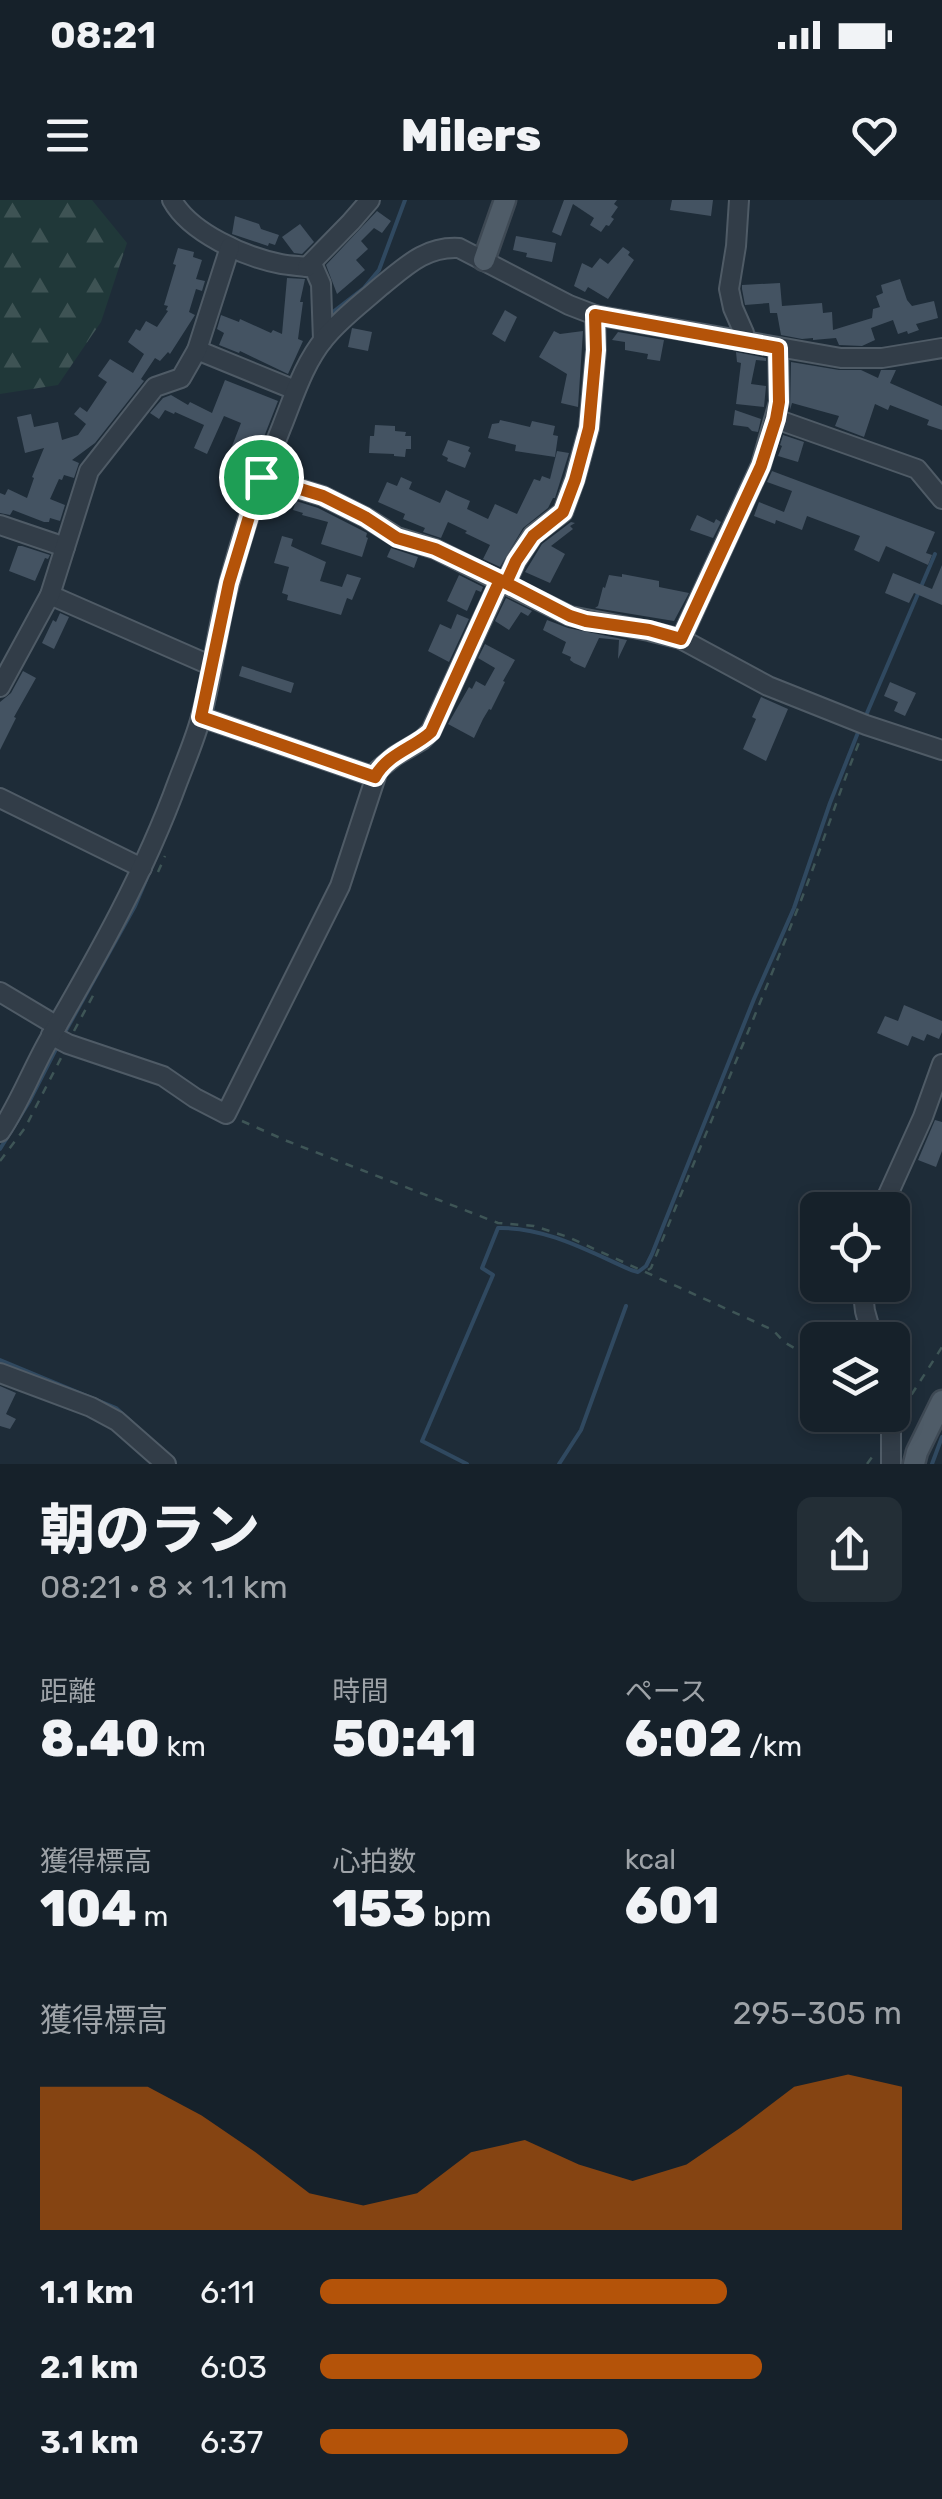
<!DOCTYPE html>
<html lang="ja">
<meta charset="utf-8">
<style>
body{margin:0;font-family:Rubik,"Noto Sans JP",sans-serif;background:#232e36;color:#f1f3f6;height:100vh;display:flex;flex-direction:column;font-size:38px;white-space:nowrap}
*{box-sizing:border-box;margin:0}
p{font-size:32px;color:#9ea3a8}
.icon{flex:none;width:55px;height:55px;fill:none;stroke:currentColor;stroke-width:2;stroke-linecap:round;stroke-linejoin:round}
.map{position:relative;height:1264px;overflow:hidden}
.details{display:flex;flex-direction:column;background:#16212a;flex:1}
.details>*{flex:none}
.tools{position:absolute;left:800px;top:992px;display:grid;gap:20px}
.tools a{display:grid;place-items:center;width:110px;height:110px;border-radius:15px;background:#16212a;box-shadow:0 5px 15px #0003,0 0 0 2px #353e47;font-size:50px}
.pin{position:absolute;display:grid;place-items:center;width:85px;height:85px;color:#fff;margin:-42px;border:5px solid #fff;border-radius:50%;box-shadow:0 2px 10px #0007}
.round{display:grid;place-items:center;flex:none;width:105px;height:105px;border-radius:15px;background:#232e36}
.summary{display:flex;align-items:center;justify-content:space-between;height:170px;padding:0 40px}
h1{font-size:55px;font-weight:800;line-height:75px}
.figures{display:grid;grid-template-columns:repeat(3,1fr);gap:15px;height:170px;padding:10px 40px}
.figures div{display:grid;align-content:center}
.figures b{font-size:50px;font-weight:800}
.figures small{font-size:28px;font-weight:400}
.figures p{font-size:28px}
.chart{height:280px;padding:20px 40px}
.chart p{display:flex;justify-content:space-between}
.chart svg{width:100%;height:180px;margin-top:10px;fill:#b45309;opacity:.7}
ul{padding:0 40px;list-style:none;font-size:32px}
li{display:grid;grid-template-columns:160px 120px 1fr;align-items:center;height:75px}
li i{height:25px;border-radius:12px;background:#b45309}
.status{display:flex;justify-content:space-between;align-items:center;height:70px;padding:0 50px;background:#16212a;direction:ltr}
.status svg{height:28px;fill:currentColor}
header{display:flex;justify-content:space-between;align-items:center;height:130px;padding:0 40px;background:#16212a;font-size:45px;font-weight:800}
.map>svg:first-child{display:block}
.forest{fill:url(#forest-firs)}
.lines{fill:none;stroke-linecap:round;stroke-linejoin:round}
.stream{stroke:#304960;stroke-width:4}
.building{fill:#445362}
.minor-casing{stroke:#4f5b66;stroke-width:22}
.major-casing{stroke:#3e4954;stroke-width:25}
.path{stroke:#3e5556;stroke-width:2.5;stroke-dasharray:8 8;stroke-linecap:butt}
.minor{stroke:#323d48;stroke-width:18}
.major{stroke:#4f5c68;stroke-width:20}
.route-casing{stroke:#fff;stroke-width:20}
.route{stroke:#b45309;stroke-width:12}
</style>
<div class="status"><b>08:21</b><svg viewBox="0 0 49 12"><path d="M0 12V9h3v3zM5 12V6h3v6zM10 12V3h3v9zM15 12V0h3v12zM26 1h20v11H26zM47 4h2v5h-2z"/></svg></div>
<header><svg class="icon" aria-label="menu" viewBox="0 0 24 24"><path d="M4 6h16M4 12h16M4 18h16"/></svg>Milers<svg class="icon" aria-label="heart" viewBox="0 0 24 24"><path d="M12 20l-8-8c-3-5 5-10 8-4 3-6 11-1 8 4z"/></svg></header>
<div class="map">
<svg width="942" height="1264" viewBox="0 0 942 1264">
<defs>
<pattern id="forest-firs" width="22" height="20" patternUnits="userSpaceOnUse" patternTransform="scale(2.5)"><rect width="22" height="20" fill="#203839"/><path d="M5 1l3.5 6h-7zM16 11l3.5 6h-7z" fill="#3e5354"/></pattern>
</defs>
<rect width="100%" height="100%" fill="#1e2c38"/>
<!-- forest -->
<polygon class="forest" points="0,0 92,0 127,43 101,122 58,185 0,194"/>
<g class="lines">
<!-- stream -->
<g class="stream">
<polyline points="329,118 329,115 364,88 379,70 405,0"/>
<polyline points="212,512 217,487"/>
<polyline points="867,513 935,354"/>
<polyline points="64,834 135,706 166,633"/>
<polyline points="0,949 29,902 57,847"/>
<polyline points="0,1160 116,1208 149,1238"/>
<path d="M467 1264 422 1241 493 1075 482 1068 498 1028C546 1027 588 1051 631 1070L638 1072 646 1066 652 1054 754 799 794 708 830 603 859 530"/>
<polyline points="559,1264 581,1230 626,1106"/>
<polyline points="932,1264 942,1237"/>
</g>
</g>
<!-- building -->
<g class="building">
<polygon points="564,0 617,0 614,4 618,7 611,17 614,19 609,26 606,25 601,32 590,25 594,18 573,4 561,36 552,32"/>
<polygon points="672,0 713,0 711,16 670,10"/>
<polygon points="377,11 391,21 382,33 374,28 361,41 368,49 356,60 365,70 337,94 326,65"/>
<polygon points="235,16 259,24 261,29 279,35 275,45 269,43 268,46 232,34"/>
<polygon points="300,24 314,42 302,54 294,53 282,37"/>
<polygon points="516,36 556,43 552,62 526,57 527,53 513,50"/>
<polygon points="623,47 630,52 628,55 634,60 608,99 588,87 585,92 574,86 582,63 592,68 600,58 608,64"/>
<polygon points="178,48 194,52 193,57 202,60 196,79 205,81 202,91 196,89 189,112 195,115 170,154 168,152 160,161 155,158 141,179 144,181 95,243 72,260 79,263 74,278 64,275 62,280 59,279 50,299 65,305 60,321 50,318 49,322 44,322 13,310 10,315 0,313 0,293 5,295 8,289 27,298 34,278 32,277 44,248 25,253 17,217 31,214 34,227 58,222 62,240 78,235 86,224 74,214 80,207 87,212 107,182 98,176 110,159 133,173 144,154 128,142 136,129 140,131 146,121 157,127 168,111 166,110 168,106 164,105 176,65 173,64"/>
<polygon points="287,78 305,79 300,102 303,102 298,139 303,141 288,174 240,151 239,153 219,145 224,133 217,129 221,115 239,122 240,119 271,133 273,130 282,134"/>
<polygon points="900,79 907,100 912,106 934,101 938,118 916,124 919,130 908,134 907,131 898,134 893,120 871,128 875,140 862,146 839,145 836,138 813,140 813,138 802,139 781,135 777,113 770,113 769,103 745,105 742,89 742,85 780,83 782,106 822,103 823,113 832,112 833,130 872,118 873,109 880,107 876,96 883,93 881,85"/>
<polygon points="505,110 517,117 505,142 492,134"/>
<polygon points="352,128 372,132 368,151 348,147"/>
<polygon points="554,131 560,134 583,131 578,207 561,203 567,174 539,157"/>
<polygon points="618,132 664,140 660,161 647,159 648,154 625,150 625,142 612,140"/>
<polygon points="736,152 766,158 766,161 756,160 751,184 766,186 764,207 736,204 741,163 737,162"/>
<polygon points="791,162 839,170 861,170 878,178 881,170 896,170 890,183 942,206 942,230 927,225 929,220 890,205 888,210 875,204 864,237 835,226 839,216 792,203 790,210"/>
<polygon points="225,180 278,201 253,265 227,259 241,223 224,216 207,254 194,248 204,225 175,212 174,214 165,210 159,219 150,213 163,198 171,195 188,205 190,202 212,213"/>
<polygon points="735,210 761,219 758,232 752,231 748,227 733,225"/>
<polygon points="500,220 530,227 532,221 555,226 553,235 558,236 555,257 515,251 516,245 488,238 492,224 499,223"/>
<polygon points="375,225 395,226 395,231 406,232 405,236 411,236 411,249 406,249 405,257 394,256 394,254 369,253 370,236 374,236"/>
<polygon points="783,235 804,242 798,262 778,256 782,246 780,245"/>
<polygon points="448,240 470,247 468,251 471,253 465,268 447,261 448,258 442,255"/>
<polygon points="557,251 569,253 555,298 553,298 548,308 523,328 500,367 483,359 490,345 465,333 467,331 448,322 441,338 423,332 425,328 403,319 405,314 378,302 387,282 397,286 401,277 412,282 409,289 440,303 446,290 456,295 470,301 467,309 488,319 495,304 517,314 534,279 540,281 542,276 550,279"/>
<polygon points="772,271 935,332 926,353 932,355 928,365 886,346 879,362 854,350 860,336 807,316 802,330 776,320 775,324 754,316 759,302 784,312 792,291 767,282"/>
<polygon points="296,301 318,308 367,333 366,337 368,338 362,357 321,344 328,322 302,315 303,313 293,310"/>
<polygon points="697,315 714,323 716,319 721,322 713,338 690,330"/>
<polygon points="571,322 575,323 570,326 573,329 551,346 565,354 550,383 525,372 542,344"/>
<polygon points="282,336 293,339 291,346 326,362 320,381 342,387 347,374 361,378 352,400 347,398 341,415 287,400 288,395 282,393 289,367 274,363"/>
<polygon points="18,346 22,346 50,355 48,359 45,358 35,381 9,371"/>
<polygon points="391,348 418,357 414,368 387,357"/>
<polygon points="942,365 942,405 914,393 909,403 885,393 893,373 932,389"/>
<polygon points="622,374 659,381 659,387 689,393 674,421 595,408 598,406 603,387 605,388 609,375 622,377"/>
<polygon points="459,375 483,387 481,392 476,390 467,411 447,401"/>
<polygon points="506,398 532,411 528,416 521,412 509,430 495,421"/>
<polygon points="60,413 69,417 54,449 42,443 53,420 56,422"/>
<polygon points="457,414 469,419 449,462 428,451 440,424 451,429"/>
<polygon points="547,420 568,428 627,440 618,459 619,440 599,438 585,468 574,463 570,460 571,457 562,453 566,442 543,430"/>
<polygon points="485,444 515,460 503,481 505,482 491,510 489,509 483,519 474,538 448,524 469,487 472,489 476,481 485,486 495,468 478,458"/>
<polygon points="242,466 294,483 291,493 239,476"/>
<polygon points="23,471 36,478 14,517 16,518 0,550 0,502 11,493"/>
<polygon points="890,482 916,493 905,516 894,511 898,502 884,496"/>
<polygon points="761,497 788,509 766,561 743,549 756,519 752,517"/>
<polygon points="904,805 942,821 942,832 939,839 927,834 924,841 912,836 908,846 877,833 885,816 898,821"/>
<polygon points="935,920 942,922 942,951 936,967 918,960"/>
<polygon points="816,1151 818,1152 818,1208 798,1201"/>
<polygon points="0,1186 16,1193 6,1214 16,1219 10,1229 0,1226"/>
</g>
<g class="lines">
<!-- minor casing -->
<g class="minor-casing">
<g id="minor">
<path d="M172 0C190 33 245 57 281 64 292 66 303 66 314 68L321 84 323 140"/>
<polyline points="739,0 736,46 729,89 733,108 744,133 745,141"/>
<polyline points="307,67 351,22 370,0"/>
<polyline points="197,150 295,190"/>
<polyline points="776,219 917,269 942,299"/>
<polyline points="261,277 323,296 365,317 397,337 435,349 570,416 649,431 681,439 768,486 866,525 942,550"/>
<polyline points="0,325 65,347"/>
<polyline points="506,383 516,361 533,335 563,312 575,279 589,228 596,150 595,115"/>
<polyline points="50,395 212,466"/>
<polyline points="681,439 761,265 779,202 778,148"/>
<polyline points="0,487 50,395 89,271 155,187 181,178 197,150 230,47"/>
<polyline points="201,517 375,577"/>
<polyline points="0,598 142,668"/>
<polyline points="0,792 57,826"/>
<polyline points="51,835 68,844 163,876 195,898 226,914 340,686 378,570 395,556 422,540 431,531 500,381"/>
<path d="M0 932C20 903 32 869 50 838 98 755 145 672 178 581 186 560 195 539 201 517 213 473 217 428 229 384 243 330 261 278 282 226 294 196 304 163 325 138 340 119 362 103 380 87 405 67 425 46 459 48L569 105 595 115 841 158H882L942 148"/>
<polyline points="881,1010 923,917 942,864"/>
<polyline points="862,1085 865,1111 873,1140"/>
<polyline points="0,1173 91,1207 117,1221 166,1264"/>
<polyline points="891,1215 891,1264"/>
</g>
</g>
<!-- major casing -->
<g class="major-casing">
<g id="major">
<polyline points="484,60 505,0"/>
<polyline points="914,1264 917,1252 942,1201"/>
</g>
</g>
<!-- path -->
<g class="path">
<polyline points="158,672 165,656"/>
<polyline points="74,831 96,790"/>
<polyline points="242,921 287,941 498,1023 534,1026 568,1037 773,1130 784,1142 818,1162"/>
<polyline points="0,961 25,928 62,856"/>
<path d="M648 1070 651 1068C699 949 749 832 796 713 819 656 837 597 860 540"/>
<polyline points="903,1208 942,1147"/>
<polyline points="867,1264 875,1253"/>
</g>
<!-- minor -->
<use href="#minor" class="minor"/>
<!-- major -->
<use href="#major" class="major"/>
</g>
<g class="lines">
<!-- route casing -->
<g class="route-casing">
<path id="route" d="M261 277 229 383 201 517 375 577C387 554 414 548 431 532L500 380 570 416 586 421 649 430 681 439 761 266 776 219 779 202 778 148 595 115 596 150 589 228 575 280 563 312 533 336 516 361 506 383 435 349 397 338 365 317 323 296 261 277"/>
</g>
<!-- route -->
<use href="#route" class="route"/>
</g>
</svg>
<div class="tools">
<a><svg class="icon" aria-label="locate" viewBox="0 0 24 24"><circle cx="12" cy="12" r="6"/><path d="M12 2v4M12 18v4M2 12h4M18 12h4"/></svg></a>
<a><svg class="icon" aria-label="layers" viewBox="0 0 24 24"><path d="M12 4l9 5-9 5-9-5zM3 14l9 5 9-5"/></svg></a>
</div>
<div class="pin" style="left:261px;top:277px;background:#1e9e55"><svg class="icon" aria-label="arrive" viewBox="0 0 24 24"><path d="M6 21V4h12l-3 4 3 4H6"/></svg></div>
</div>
<section class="details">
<div class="summary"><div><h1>朝のラン</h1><p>08:21 · 8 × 1.1 km</p></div><a class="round"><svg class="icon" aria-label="share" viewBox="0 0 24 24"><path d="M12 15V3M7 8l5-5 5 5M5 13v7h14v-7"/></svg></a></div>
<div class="figures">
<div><p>距離</p><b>8.40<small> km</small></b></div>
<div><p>時間</p><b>50:41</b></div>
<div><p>ペース</p><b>6:02<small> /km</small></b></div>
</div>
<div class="figures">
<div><p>獲得標高</p><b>104<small> m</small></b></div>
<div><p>心拍数</p><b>153<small> bpm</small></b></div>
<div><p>kcal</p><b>601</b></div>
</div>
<div class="chart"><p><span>獲得標高</span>295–305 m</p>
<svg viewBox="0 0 160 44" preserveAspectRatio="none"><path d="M0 44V9L10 9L20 9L30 16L40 25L50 35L60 38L70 35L80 25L90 22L100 28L110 32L120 28L130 19L140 9L150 6L160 9V44z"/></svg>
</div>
<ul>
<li><b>1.1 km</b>6:11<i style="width:70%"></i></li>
<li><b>2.1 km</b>6:03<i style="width:76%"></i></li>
<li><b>3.1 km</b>6:37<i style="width:53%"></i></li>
</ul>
</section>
